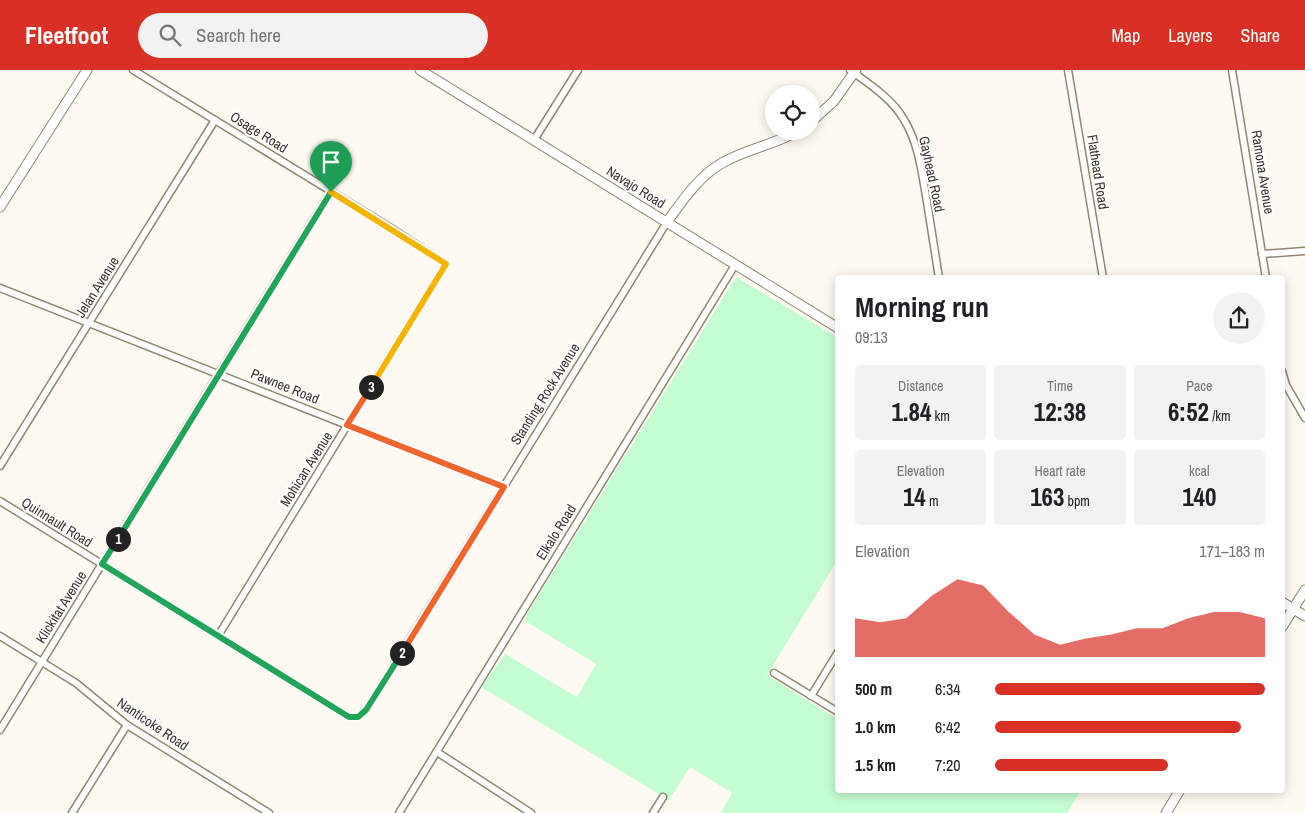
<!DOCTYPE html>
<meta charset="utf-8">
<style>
body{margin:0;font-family:"Archivo Narrow",sans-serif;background:#f2f2f2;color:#202124;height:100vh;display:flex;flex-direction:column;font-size:19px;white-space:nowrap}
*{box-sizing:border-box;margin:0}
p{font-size:16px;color:#757577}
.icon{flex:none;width:28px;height:28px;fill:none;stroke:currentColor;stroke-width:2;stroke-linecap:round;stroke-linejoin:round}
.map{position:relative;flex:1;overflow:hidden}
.side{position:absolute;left:835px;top:205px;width:450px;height:518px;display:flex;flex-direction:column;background:#fff;border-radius:5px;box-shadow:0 2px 12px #0003}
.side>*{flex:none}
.buttons{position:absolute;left:765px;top:15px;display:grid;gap:10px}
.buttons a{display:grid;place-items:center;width:55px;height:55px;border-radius:50%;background:#fff;box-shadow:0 2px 12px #0003;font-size:25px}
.pin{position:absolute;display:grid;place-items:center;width:42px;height:42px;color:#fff;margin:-51px -21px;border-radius:50% 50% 50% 0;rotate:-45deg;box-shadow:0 0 5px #0007}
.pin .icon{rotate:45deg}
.km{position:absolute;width:25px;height:25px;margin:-12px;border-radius:50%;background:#222;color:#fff;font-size:14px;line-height:25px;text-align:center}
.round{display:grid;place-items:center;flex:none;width:52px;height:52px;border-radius:26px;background:#f2f2f2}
.headline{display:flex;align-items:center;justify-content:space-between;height:85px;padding:0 20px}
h1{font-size:28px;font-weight:800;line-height:38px}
.metrics{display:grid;grid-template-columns:repeat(3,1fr);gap:8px;height:85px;padding:5px 20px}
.metrics div{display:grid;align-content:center;border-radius:5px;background:#f2f2f2;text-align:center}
.metrics b{font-size:25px;font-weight:800}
.metrics small{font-size:14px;font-weight:400}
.metrics p{font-size:14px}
.chart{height:140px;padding:10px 20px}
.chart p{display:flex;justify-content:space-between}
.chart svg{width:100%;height:90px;margin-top:5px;fill:#d93025;opacity:.7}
ul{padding:0 20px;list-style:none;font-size:16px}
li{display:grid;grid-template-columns:80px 60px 1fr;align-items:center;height:38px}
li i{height:12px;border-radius:6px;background:#d93025}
header{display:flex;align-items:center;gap:30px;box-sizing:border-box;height:70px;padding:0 25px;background:#d93025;color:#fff}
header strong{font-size:24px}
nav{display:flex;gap:28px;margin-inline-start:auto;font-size:18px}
.search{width:350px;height:45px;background:#f2f2f2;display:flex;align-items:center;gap:12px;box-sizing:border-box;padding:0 18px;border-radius:28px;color:#757577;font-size:19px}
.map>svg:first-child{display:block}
.green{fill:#c4fdd1}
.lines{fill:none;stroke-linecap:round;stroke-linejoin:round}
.street-casing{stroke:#8f8772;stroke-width:9}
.secondary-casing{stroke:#8f8772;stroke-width:11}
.street{stroke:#fff;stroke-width:6}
.secondary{stroke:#fff;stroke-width:9}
.split-1-casing{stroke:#fff;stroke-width:10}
.split-2-casing{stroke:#fff;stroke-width:10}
.split-3-casing{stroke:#fff;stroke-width:10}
.split-4-casing{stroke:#fff;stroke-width:10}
.split-1{stroke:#22a559;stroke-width:6}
.split-2{stroke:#22a559;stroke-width:6}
.split-3{stroke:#f0652b;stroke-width:6}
.split-4{stroke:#f5b400;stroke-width:6}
.labels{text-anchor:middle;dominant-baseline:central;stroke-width:4;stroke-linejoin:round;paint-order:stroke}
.street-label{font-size:14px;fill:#3a362d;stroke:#fff}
</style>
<header>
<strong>Fleetfoot</strong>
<div class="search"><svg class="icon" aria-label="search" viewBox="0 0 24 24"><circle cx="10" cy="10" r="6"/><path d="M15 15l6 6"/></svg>Search here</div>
<nav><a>Map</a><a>Layers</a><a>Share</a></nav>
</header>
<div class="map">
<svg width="1305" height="743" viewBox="0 0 1305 743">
<rect width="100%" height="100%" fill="#fefaf1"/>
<!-- green -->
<polygon class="green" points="736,207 837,267 837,491 767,605 837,649 838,720 1081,720 1067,743 721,743 732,723 690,697 669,730 481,617 505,584 577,627 596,594 525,551 527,544"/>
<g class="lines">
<!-- street casing -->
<g class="street-casing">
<g id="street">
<polyline points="133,0 391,158 446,194 218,566"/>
<path d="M850 0C869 14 891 28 903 48 919 73 922 104 927 132 931 157 935 182 939 208"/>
<polyline points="1068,0 1103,208"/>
<polyline points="1232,0 1266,208"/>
<polyline points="534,70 578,0"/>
<polyline points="1262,184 1305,181"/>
<polyline points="0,218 504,417"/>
<polyline points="1282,301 1286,315 1305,348"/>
<polyline points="0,396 215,50"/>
<polyline points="0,431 349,647 358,647 366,640 667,152"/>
<polyline points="0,566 76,613 127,655 269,743"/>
<polyline points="774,603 838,642"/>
<polyline points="811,626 838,582"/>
<polyline points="0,660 331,121"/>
<polyline points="437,682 531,743"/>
<polyline points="72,743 127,655"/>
<polyline points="399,743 735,195"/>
<polyline points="653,743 663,727"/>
</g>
</g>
<!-- secondary casing -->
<g class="secondary-casing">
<g id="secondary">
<polyline points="420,0 838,258"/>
<polyline points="811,52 834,31 856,0"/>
<polyline points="0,137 87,0"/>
<path d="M667 152C682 131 699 106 722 93 746 79 774 75 798 61"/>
<polyline points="1282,532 1305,546"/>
<polyline points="1282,557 1305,520"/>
<polyline points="1166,743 1180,720"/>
</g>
</g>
<!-- street -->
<use href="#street" class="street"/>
<!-- secondary -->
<use href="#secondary" class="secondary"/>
</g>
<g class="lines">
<!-- split-1 casing -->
<g class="split-1-casing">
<polyline id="split-1" points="118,469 331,122"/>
</g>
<!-- split-2 casing -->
<g class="split-2-casing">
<polyline id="split-2" points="118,469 102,494 349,647 358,647 366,640 402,583"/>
</g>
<!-- split-3 casing -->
<g class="split-3-casing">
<polyline id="split-3" points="371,317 347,355 504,417 402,583"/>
</g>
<!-- split-4 casing -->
<g class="split-4-casing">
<polyline id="split-4" points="331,122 446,194 371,317"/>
</g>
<!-- split-1 -->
<use href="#split-1" class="split-1"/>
<!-- split-2 -->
<use href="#split-2" class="split-2"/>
<!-- split-3 -->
<use href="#split-3" class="split-3"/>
<!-- split-4 -->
<use href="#split-4" class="split-4"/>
</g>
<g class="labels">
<!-- street labels -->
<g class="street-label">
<text transform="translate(259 62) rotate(32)">Osage Road</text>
<text transform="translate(1098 102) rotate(81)">Flathead Road</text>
<text transform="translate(1263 102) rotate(81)">Ramona Avenue</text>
<text transform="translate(932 104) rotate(78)">Gayhead Road</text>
<text transform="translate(636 117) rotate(32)">Navajo Road</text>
<text transform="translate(97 217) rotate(-58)">Jelan Avenue</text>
<text transform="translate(285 316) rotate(22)">Pawnee Road</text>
<text transform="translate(545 324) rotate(-58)">Standing Rock Avenue</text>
<text transform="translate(306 399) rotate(-58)">Mohican Avenue</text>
<text transform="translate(57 452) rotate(32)">Quinnault Road</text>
<text transform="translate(556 462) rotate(-58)">Elkalo Road</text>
<text transform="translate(61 537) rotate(-58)">Klickitat Avenue</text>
<text transform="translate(153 654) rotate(34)">Nanticoke Road</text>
</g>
</g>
</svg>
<div class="buttons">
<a><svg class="icon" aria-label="locate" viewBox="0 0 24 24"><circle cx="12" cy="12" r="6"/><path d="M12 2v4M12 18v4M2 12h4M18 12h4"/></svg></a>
</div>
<div class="pin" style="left:331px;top:122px;background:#1e9e55"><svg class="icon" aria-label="arrive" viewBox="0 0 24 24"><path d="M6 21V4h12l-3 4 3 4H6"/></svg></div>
<b class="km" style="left:118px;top:469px">1</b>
<b class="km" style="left:402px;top:583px">2</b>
<b class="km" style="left:371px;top:317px">3</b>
<section class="side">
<div class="headline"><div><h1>Morning run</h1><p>09:13</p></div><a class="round"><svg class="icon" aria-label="share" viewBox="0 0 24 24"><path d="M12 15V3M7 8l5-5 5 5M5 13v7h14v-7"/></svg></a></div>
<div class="metrics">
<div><p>Distance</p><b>1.84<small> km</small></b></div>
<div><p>Time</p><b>12:38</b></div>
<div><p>Pace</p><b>6:52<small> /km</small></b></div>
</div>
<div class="metrics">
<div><p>Elevation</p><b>14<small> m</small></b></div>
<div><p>Heart rate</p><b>163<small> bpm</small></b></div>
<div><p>kcal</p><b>140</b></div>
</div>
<div class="chart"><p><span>Elevation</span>171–183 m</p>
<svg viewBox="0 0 160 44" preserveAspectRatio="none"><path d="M0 44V25L10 27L20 25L30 14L40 6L50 9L60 22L70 33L80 38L90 35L100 33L110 30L120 30L130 25L140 22L150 22L160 25V44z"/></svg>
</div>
<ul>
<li><b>500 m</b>6:34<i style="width:100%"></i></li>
<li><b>1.0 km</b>6:42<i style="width:91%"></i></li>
<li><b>1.5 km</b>7:20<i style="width:64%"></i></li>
</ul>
</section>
</div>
